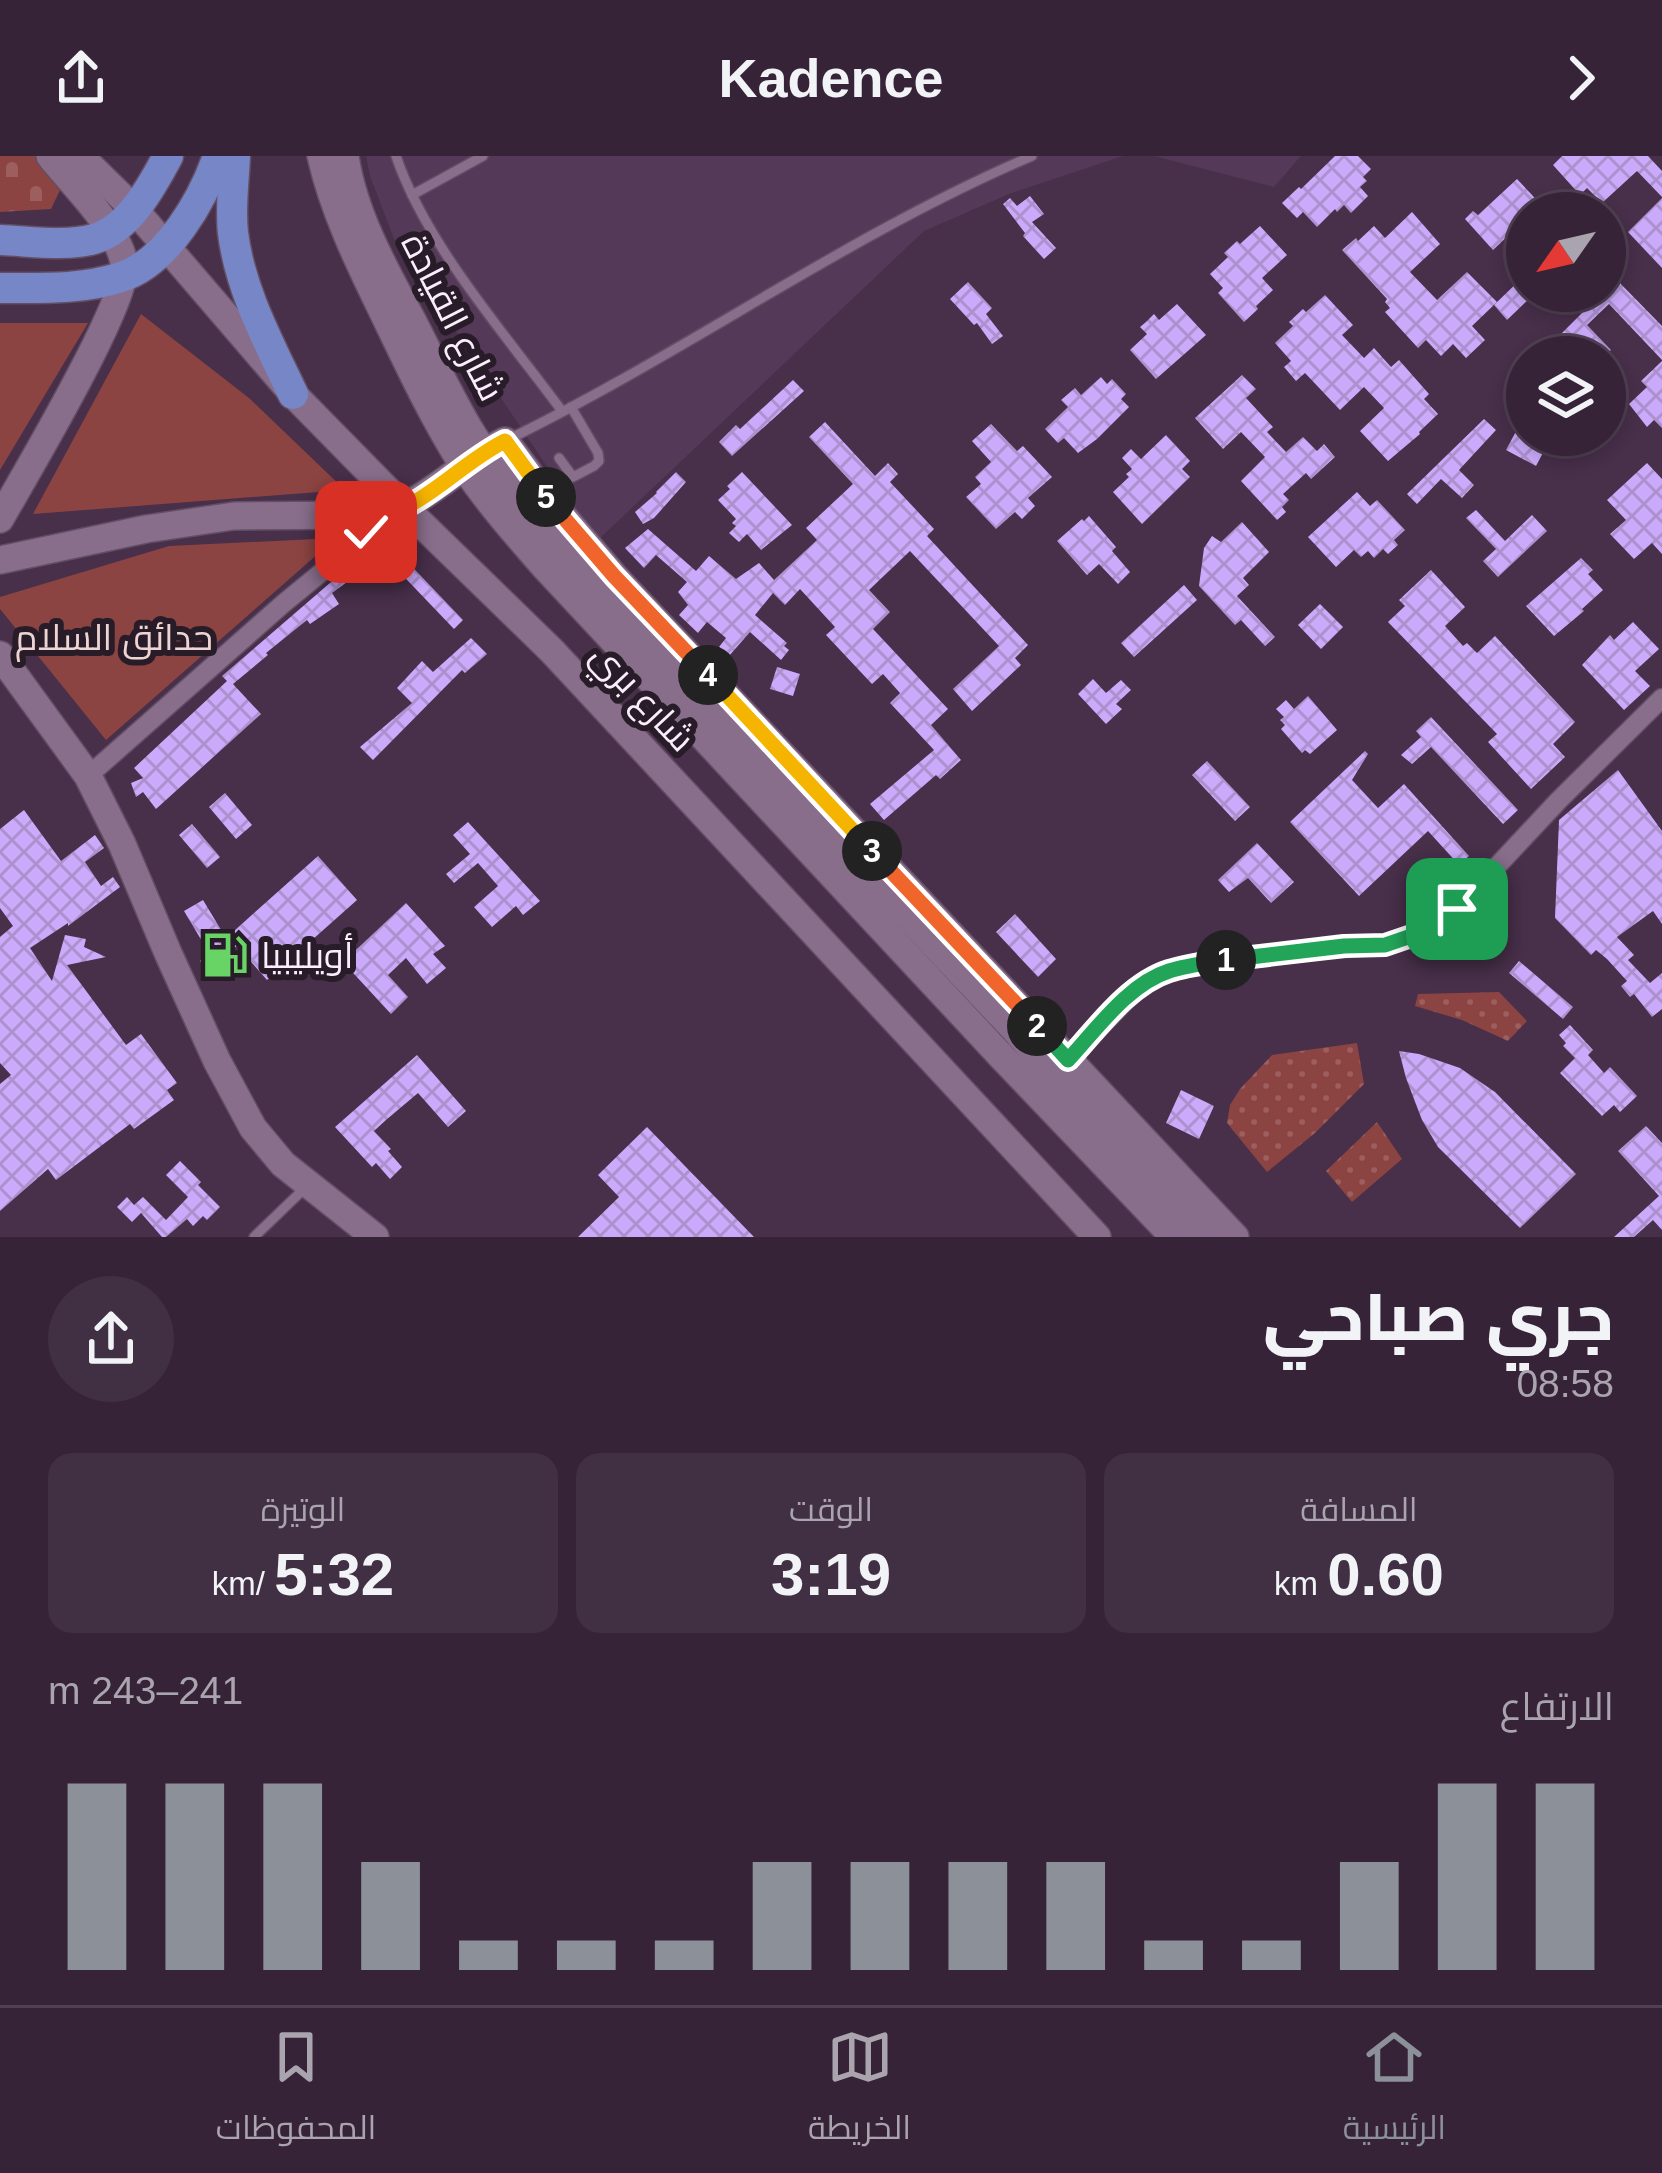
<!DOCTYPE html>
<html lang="ar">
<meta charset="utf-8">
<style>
body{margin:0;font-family:Arial,Cairo,sans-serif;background:#412f43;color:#f1f3f6;direction:rtl;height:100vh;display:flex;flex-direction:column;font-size:45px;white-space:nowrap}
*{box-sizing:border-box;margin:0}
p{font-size:39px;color:#aaa4ae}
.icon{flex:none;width:66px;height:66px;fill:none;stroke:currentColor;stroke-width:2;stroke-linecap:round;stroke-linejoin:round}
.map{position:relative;height:1081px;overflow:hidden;direction:ltr}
.sheet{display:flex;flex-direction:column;background:#362338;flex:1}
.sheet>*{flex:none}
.needle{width:78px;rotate:236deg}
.fabs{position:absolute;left:1506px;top:36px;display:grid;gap:24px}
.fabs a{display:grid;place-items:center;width:120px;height:120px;border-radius:50%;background:#362338;box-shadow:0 6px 18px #0003,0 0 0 3px #504053;font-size:60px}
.pin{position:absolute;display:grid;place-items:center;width:102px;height:102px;color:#fff;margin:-51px;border-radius:24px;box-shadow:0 6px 18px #0006}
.km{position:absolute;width:60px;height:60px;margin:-30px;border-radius:50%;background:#222;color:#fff;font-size:33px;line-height:60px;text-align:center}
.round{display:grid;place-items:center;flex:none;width:126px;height:126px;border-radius:63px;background:#412f43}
.headline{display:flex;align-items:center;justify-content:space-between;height:204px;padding:0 48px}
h1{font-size:66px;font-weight:800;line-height:90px}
.figures{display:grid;grid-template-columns:repeat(3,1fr);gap:18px;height:204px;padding:12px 48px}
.figures div{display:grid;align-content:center;border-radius:24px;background:#412f43;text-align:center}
.figures b{font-size:60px;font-weight:800}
.figures small{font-size:33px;font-weight:400}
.figures p{font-size:33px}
.chart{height:336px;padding:24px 48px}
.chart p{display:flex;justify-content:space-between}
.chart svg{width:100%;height:216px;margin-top:12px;stroke:#8c9099;stroke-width:6}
header{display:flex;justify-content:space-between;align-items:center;height:156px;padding:0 48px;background:#362338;font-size:54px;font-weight:800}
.dock{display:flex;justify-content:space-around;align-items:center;height:168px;border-top:3px solid #504053;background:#362338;font-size:33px;color:#aaa4ae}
.dock a{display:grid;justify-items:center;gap:6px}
.dock .selected{color:#8c9099}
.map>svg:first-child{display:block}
.built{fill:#553958}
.grass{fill:url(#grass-dots)}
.cemetery{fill:url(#cemetery-stones)}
.green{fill:#8c4442}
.building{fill:url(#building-cross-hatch)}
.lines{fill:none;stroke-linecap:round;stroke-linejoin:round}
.lane-casing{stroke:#634e65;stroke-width:12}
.street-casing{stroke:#634e65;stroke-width:21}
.secondary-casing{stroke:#634e65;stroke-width:30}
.primary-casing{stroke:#634e65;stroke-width:33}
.lane{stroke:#896e8c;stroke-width:9}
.street{stroke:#896e8c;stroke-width:18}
.secondary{stroke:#896e8c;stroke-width:27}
.primary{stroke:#7786c6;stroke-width:30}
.split-1-casing{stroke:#fff;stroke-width:24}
.split-2-casing{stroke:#fff;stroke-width:24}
.split-3-casing{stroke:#fff;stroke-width:24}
.split-4-casing{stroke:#fff;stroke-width:24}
.split-5-casing{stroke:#fff;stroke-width:24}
.split-6-casing{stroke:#fff;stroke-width:24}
.split-1{stroke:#22a559;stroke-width:15}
.split-2{stroke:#22a559;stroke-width:15}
.split-3{stroke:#f0652b;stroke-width:15}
.split-4{stroke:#f5b400;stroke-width:15}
.split-5{stroke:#f0652b;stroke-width:15}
.split-6{stroke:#f5b400;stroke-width:15}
.labels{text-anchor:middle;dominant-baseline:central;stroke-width:12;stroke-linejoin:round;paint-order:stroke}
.street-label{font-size:36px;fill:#fcecfd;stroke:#271c28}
.park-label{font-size:36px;fill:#eed4d2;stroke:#271c28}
.poi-label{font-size:36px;fill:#fcecfd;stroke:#271c28;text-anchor:start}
</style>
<header><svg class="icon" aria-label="forward" viewBox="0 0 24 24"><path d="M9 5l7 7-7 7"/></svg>Kadence<svg class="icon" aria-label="share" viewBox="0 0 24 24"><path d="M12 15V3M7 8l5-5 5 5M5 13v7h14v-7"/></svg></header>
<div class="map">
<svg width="1662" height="1081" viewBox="0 0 1662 1081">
<defs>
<pattern id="grass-dots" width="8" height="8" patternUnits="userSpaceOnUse" patternTransform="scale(3)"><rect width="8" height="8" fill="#8c4442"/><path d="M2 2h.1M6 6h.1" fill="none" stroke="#9d5f5e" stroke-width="1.8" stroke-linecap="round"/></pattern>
<pattern id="cemetery-stones" width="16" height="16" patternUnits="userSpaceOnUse" patternTransform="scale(3)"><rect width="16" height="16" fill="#8c4442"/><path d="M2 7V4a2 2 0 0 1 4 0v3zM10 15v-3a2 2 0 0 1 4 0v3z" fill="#9d5f5e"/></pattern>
<pattern id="building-cross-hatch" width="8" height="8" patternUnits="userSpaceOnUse" patternTransform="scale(3)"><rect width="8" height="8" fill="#ccaafb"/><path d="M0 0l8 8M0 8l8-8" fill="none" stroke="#ac91cf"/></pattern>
</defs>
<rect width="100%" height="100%" fill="#482f4a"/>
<!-- built -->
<g class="built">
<polygon points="366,0 1123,0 1009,38 924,75 597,385 394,83 370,20"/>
<polygon points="1154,0 1301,0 1274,31"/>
</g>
<!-- grass -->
<g class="grass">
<polygon points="1499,836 1527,865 1508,885 1462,864 1415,850 1418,838"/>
<polygon points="1357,887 1364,928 1315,977 1267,1016 1227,967 1230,949 1240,933 1272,899"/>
<polygon points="1377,966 1402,1003 1352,1046 1326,1015"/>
</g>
<!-- cemetery -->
<polygon class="cemetery" points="0,0 36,0 61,32 51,53 0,56"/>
<!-- green -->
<g class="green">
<polygon points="141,158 249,242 345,334 33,358"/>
<polygon points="0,167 88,167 0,314"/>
<polygon points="336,382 106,584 0,453 0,441 169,390"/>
</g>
<!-- building -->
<g class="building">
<polygon points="1335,0 1358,0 1371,13 1363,21 1367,25 1360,31 1368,40 1351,57 1344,49 1337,56 1335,53 1317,71 1303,56 1297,62 1282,47 1299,31 1301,33"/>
<polygon points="1562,0 1648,0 1662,15 1662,41 1637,15 1602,47 1587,32 1580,39 1553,9"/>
<polygon points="1517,23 1549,57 1527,57 1527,73 1517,82 1511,77 1493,94 1465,63 1473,55 1478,59"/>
<polygon points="1030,40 1044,58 1032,66 1056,92 1044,103 1023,80 1025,77 1003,48 1010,42 1017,50"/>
<polygon points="1662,42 1662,112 1628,76"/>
<polygon points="1412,56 1440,88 1410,116 1437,144 1467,116 1497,146 1472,170 1485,184 1466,202 1453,188 1441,200 1426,184 1418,192 1385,156 1390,152 1385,146 1387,143 1342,94 1356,82 1358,85 1374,70 1385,82"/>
<polygon points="1260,70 1287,99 1262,122 1273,134 1256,150 1258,153 1244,166 1218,137 1223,132 1210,118 1228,101 1224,97 1237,85 1240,88"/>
<polygon points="1527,117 1527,135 1569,135 1549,153 1534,138 1507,164 1494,149"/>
<polygon points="1616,123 1662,170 1662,204 1609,148 1587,169 1611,194 1604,201 1589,201 1580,192 1575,197 1571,193 1563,201 1538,201"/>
<polygon points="968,126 992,152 986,158 1003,180 992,188 977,167 974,169 950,143"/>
<polygon points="1325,139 1353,169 1342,179 1364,202 1374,192 1391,211 1399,204 1429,238 1424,243 1438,258 1419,276 1420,278 1388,305 1360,275 1384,252 1364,231 1340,254 1305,217 1296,225 1284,211 1291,205 1275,187 1293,170 1289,166 1303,153 1306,156"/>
<polygon points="1177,148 1206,179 1156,223 1130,194 1147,178 1140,171 1146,166 1154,158 1159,164"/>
<polygon points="1662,205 1662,272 1654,264 1647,271 1629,248 1647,231 1641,225"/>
<polygon points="1242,219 1256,233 1246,242 1273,271 1267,276 1286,296 1303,281 1317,295 1324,288 1335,301 1311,323 1306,317 1283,338 1289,344 1282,351 1286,356 1277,364 1241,325 1265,301 1241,276 1223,293 1195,262"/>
<polygon points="1101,221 1107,228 1112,223 1126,238 1121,243 1129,251 1097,283 1078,297 1064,282 1058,287 1045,273 1068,251 1061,244 1075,232 1081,239"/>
<polygon points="793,224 804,235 732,300 719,286 736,269 740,273"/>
<polygon points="1527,255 1527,279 1540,279 1536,287 1545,293 1536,310 1506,294"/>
<polygon points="1484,263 1496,274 1459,314 1474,329 1462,342 1441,323 1417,348 1407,338"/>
<polygon points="825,266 875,320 888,307 898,318 890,326 934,373 927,380 1028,489 1015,502 1021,509 972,555 953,533 999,490 910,395 869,434 890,456 873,473 948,553 931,569 961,604 940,623 936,619 884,664 870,648 934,594 890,547 900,537 883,518 872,528 826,479 835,471 800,433 785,449 773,437 755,459 787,487 784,490 789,494 781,504 750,476 729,500 719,491 726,482 707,466 698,477 679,459 688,449 678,436 687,426 656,399 644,412 625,392 648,373 696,415 709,400 736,423 759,407 774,424 817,384 806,372 853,328 809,281"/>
<polygon points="991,268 1017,295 1023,290 1052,321 1028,342 1035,350 1022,363 1015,356 996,373 966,341 981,328 975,321 991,306 972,285"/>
<polygon points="1166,279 1190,305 1182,313 1190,321 1142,368 1113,336 1129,321 1126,318 1132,313 1122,302 1131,293 1141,303"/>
<polygon points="1647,307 1662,323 1662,398 1652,387 1634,403 1610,378 1626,364 1607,344"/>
<polygon points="676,316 686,326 654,362 643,368 635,356 657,337 656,336"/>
<polygon points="742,316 792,369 761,394 747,378 739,386 729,377 736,370 732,367 736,363 718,344 730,333 727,330"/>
<polygon points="1357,336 1370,350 1377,344 1405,374 1394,384 1398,389 1388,398 1383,393 1374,402 1368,395 1361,401 1354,394 1336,411 1308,381"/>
<polygon points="1476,354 1505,385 1532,359 1547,375 1498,421 1483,405 1496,393 1466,362"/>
<polygon points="1089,360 1116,391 1112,395 1130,416 1118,428 1099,408 1087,419 1057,385 1082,363 1084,365"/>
<polygon points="1242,366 1269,396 1243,422 1249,429 1237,440 1275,481 1265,490 1241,464 1235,469 1199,430 1204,392 1212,380 1221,386"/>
<polygon points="367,395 378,408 365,418 362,415 332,437 339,448 310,468 307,464 266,497 268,499 233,528 261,558 156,653 143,636 136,641 131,627 143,622 134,612 227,525 222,520"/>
<polygon points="397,395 463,464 454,473 388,404"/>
<polygon points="1581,402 1593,414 1588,418 1603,434 1582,453 1584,455 1554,480 1526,450"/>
<polygon points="1431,414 1465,451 1445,470 1463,490 1467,487 1477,497 1495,480 1575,566 1553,588 1565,601 1531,633 1488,586 1497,578 1388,466 1405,450 1399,444"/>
<polygon points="1184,429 1197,444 1134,501 1121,487"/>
<polygon points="1320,448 1343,471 1321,493 1298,469"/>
<polygon points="1633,466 1659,493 1635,515 1650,530 1624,554 1582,509 1610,479 1614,484"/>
<polygon points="471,482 487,498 465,517 462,514 373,604 360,591 412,547 397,532 422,505 433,516"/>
<polygon points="777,511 800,518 793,540 770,533"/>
<polygon points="1093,523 1106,537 1121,524 1131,534 1116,548 1122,553 1106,568 1078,538"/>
<polygon points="1308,540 1337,574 1310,598 1305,594 1302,597 1281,573 1285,569 1280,564 1284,561 1276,553 1286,544 1294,553"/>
<polygon points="1431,561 1518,654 1503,668 1431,591 1412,608 1401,599 1421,581 1416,575"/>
<polygon points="1365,595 1368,598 1352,624 1378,652 1404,628 1469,700 1459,709 1428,675 1359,740 1290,666"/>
<polygon points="1207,605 1250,651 1235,665 1192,619"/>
<polygon points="1618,614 1662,675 1662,768 1653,755 1617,781 1634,799 1628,804 1650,827 1662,817 1662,853 1652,861 1634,838 1630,841 1621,830 1627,825 1607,803 1596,794 1591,799 1555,762 1559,664"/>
<polygon points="225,637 252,669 236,683 209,651"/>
<polygon points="24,654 61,705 95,679 104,692 85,706 101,730 113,721 120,731 68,770 68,767 30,792 52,825 65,779 86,783 84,791 106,801 67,809 126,889 141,878 177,927 167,934 174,944 134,973 130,968 56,1024 48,1013 0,1055 0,928 11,919 0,907 0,781 13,770 0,752 0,673"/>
<polygon points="468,666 540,745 523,759 516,750 492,771 474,751 498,730 478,707 454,727 446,718 470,698 453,679"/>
<polygon points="192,668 220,701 207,712 179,679"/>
<polygon points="1257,687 1294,726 1271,747 1248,722 1229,736 1218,724"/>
<polygon points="318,700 357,744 267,824 237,790 204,810 200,805 209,797 184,755 203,744 226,782"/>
<polygon points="406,747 445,790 433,798 446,812 427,828 406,802 388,819 408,841 391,858 343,806"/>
<polygon points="1015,758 1056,803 1038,821 996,776"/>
<polygon points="1519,805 1573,851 1563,863 1509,817"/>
<polygon points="1570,869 1593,894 1588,899 1604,917 1610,911 1637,940 1620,956 1614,949 1602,960 1560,917 1575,902 1563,890 1566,887 1559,879"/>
<polygon points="1399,895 1419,898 1460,912 1495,936 1576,1018 1520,1072 1438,991 1422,964 1406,922"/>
<polygon points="417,899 466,955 448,971 418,937 386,964 374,975 391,993 388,995 402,1011 390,1023 376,1007 372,1011 335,971"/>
<polygon points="1181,934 1214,950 1199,983 1166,967"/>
<polygon points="1646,970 1662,987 1662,1074 1653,1064 1634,1081 1614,1081 1659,1040 1618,995"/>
<polygon points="647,971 754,1081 578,1081 619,1041 598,1019"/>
<polygon points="180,1005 201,1026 198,1029 220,1051 207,1064 203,1060 193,1070 187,1063 166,1081 162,1081 141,1057 132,1066 117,1051 127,1041 134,1049 143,1041 166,1064 188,1041 166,1019"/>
</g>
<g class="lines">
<!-- lane casing -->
<g class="lane-casing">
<g id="lane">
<path d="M396 0C426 89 506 179 562 255"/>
<polyline points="412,39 483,0"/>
<path d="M509 283C687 196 849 78 1032 0"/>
<polyline points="559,302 573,321 594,310 599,305 598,297 571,251"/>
<polyline points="254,1081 307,1030"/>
</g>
</g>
<!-- street casing -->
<g class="street-casing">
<g id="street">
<polyline points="88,620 284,447 356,388 381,359"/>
<polyline points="1061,911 1132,838 1164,816 1254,799 1385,789 1423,776 1457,753 1558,645 1662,542"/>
</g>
</g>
<!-- secondary casing -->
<g class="secondary-casing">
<g id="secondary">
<polyline points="80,0 134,53 293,238 405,352 552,495 1097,1081"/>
<path d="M321 0C333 53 358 105 382 154 407 206 432 260 463 309 487 345 516 378 544 410L1001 900 1174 1081"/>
<path d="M345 0C353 57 385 114 412 164 430 199 448 236 468 271 494 314 526 352 557 391L1015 874 1053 919 1206 1081"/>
<path d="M0 363C23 322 132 141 124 106 116 69 73 29 50 0"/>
<path d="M0 404 146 373 234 360 381 359C428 346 462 306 505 285L546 340 614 420 1235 1081"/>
<polyline points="0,499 88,620 122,688 168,797 217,905 253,972 283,1008 375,1081"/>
</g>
</g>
<!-- primary casing -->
<g class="primary-casing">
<g id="primary">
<path d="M235 0C234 25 230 51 233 77 240 134 269 187 293 238"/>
<path d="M0 84C30 85 65 91 94 83 129 73 152 30 168 0"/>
<path d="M0 132C41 132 82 134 121 121 168 106 203 43 218 0"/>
</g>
</g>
<!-- lane -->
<use href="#lane" class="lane"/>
<!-- street -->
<use href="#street" class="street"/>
<!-- secondary -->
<use href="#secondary" class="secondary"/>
<!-- primary -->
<use href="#primary" class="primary"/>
</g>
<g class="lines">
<!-- split-1 casing -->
<g class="split-1-casing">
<polyline id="split-1" points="1226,804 1344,790 1385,789 1423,776 1457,753"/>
</g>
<!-- split-2 casing -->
<g class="split-2-casing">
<path id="split-2" d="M1037 870 1068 904C1096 874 1128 828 1169 815 1187 809 1207 807 1226 804"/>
</g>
<!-- split-3 casing -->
<g class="split-3-casing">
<polyline id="split-3" points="872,695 1037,870"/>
</g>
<!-- split-4 casing -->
<g class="split-4-casing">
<polyline id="split-4" points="708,519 872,695"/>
</g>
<!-- split-5 casing -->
<g class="split-5-casing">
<polyline id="split-5" points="546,341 614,420 708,519"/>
</g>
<!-- split-6 casing -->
<g class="split-6-casing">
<path id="split-6" d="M366 376C384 355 385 362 406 351 441 333 469 303 505 285L546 341"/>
</g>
<!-- split-1 -->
<use href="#split-1" class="split-1"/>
<!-- split-2 -->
<use href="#split-2" class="split-2"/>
<!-- split-3 -->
<use href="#split-3" class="split-3"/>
<!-- split-4 -->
<use href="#split-4" class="split-4"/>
<!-- split-5 -->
<use href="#split-5" class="split-5"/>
<!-- split-6 -->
<use href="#split-6" class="split-6"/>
</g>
<!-- icons -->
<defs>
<g id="fuel-bare" transform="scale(3.6)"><path d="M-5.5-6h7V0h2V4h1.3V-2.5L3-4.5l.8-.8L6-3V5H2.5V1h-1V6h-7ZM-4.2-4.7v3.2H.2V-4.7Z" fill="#68d465" stroke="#271c28" stroke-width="2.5" paint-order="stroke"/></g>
</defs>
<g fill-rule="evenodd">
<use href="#fuel-bare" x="225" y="799"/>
</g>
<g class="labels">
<!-- street labels -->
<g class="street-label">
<text transform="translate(453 161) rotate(63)">شارع القيادة</text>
<text transform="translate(643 541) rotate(47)">شارع بري</text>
</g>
<!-- park labels -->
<g class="park-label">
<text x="114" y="481">حدائق السلام</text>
</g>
<!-- poi labels -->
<g class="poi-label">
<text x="261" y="799">أويليبيا</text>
</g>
</g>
</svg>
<div class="fabs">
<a><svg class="needle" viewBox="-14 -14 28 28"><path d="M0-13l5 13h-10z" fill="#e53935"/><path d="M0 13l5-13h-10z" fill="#aaa4ae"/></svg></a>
<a><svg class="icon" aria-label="layers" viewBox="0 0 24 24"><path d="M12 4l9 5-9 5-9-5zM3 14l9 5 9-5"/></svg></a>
</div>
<div class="pin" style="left:1457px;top:753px;background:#1e9e55"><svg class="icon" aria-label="arrive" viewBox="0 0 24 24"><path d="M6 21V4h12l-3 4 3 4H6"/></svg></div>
<div class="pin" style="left:366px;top:376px;background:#d93025"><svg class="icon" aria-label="check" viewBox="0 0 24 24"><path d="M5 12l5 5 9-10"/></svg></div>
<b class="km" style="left:1226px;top:804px">1</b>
<b class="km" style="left:1037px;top:870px">2</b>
<b class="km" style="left:872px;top:695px">3</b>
<b class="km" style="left:708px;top:519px">4</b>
<b class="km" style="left:546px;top:341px">5</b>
</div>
<section class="sheet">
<div class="headline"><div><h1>جري صباحي</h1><p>08:58</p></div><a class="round"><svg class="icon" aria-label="share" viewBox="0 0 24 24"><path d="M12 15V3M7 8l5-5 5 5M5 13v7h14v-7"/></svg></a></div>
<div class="figures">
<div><p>المسافة</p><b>0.60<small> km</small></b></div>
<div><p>الوقت</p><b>3:19</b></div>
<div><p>الوتيرة</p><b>5:32<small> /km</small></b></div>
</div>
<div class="chart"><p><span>الارتفاع</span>241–243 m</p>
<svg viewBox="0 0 160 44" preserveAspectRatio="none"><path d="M5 44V6M15 44V6M25 44V6M35 44V22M45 44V38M55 44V38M65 44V38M75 44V22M85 44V22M95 44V22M105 44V22M115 44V38M125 44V38M135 44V22M145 44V6M155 44V6"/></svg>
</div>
</section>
<nav class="dock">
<a class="selected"><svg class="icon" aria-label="home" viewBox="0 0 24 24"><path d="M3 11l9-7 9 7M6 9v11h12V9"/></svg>الرئيسية</a>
<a><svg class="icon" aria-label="map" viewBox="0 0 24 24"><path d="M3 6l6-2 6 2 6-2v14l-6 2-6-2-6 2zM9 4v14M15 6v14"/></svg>الخريطة</a>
<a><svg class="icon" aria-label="saved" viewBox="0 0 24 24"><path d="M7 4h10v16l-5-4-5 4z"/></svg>المحفوظات</a>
</nav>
